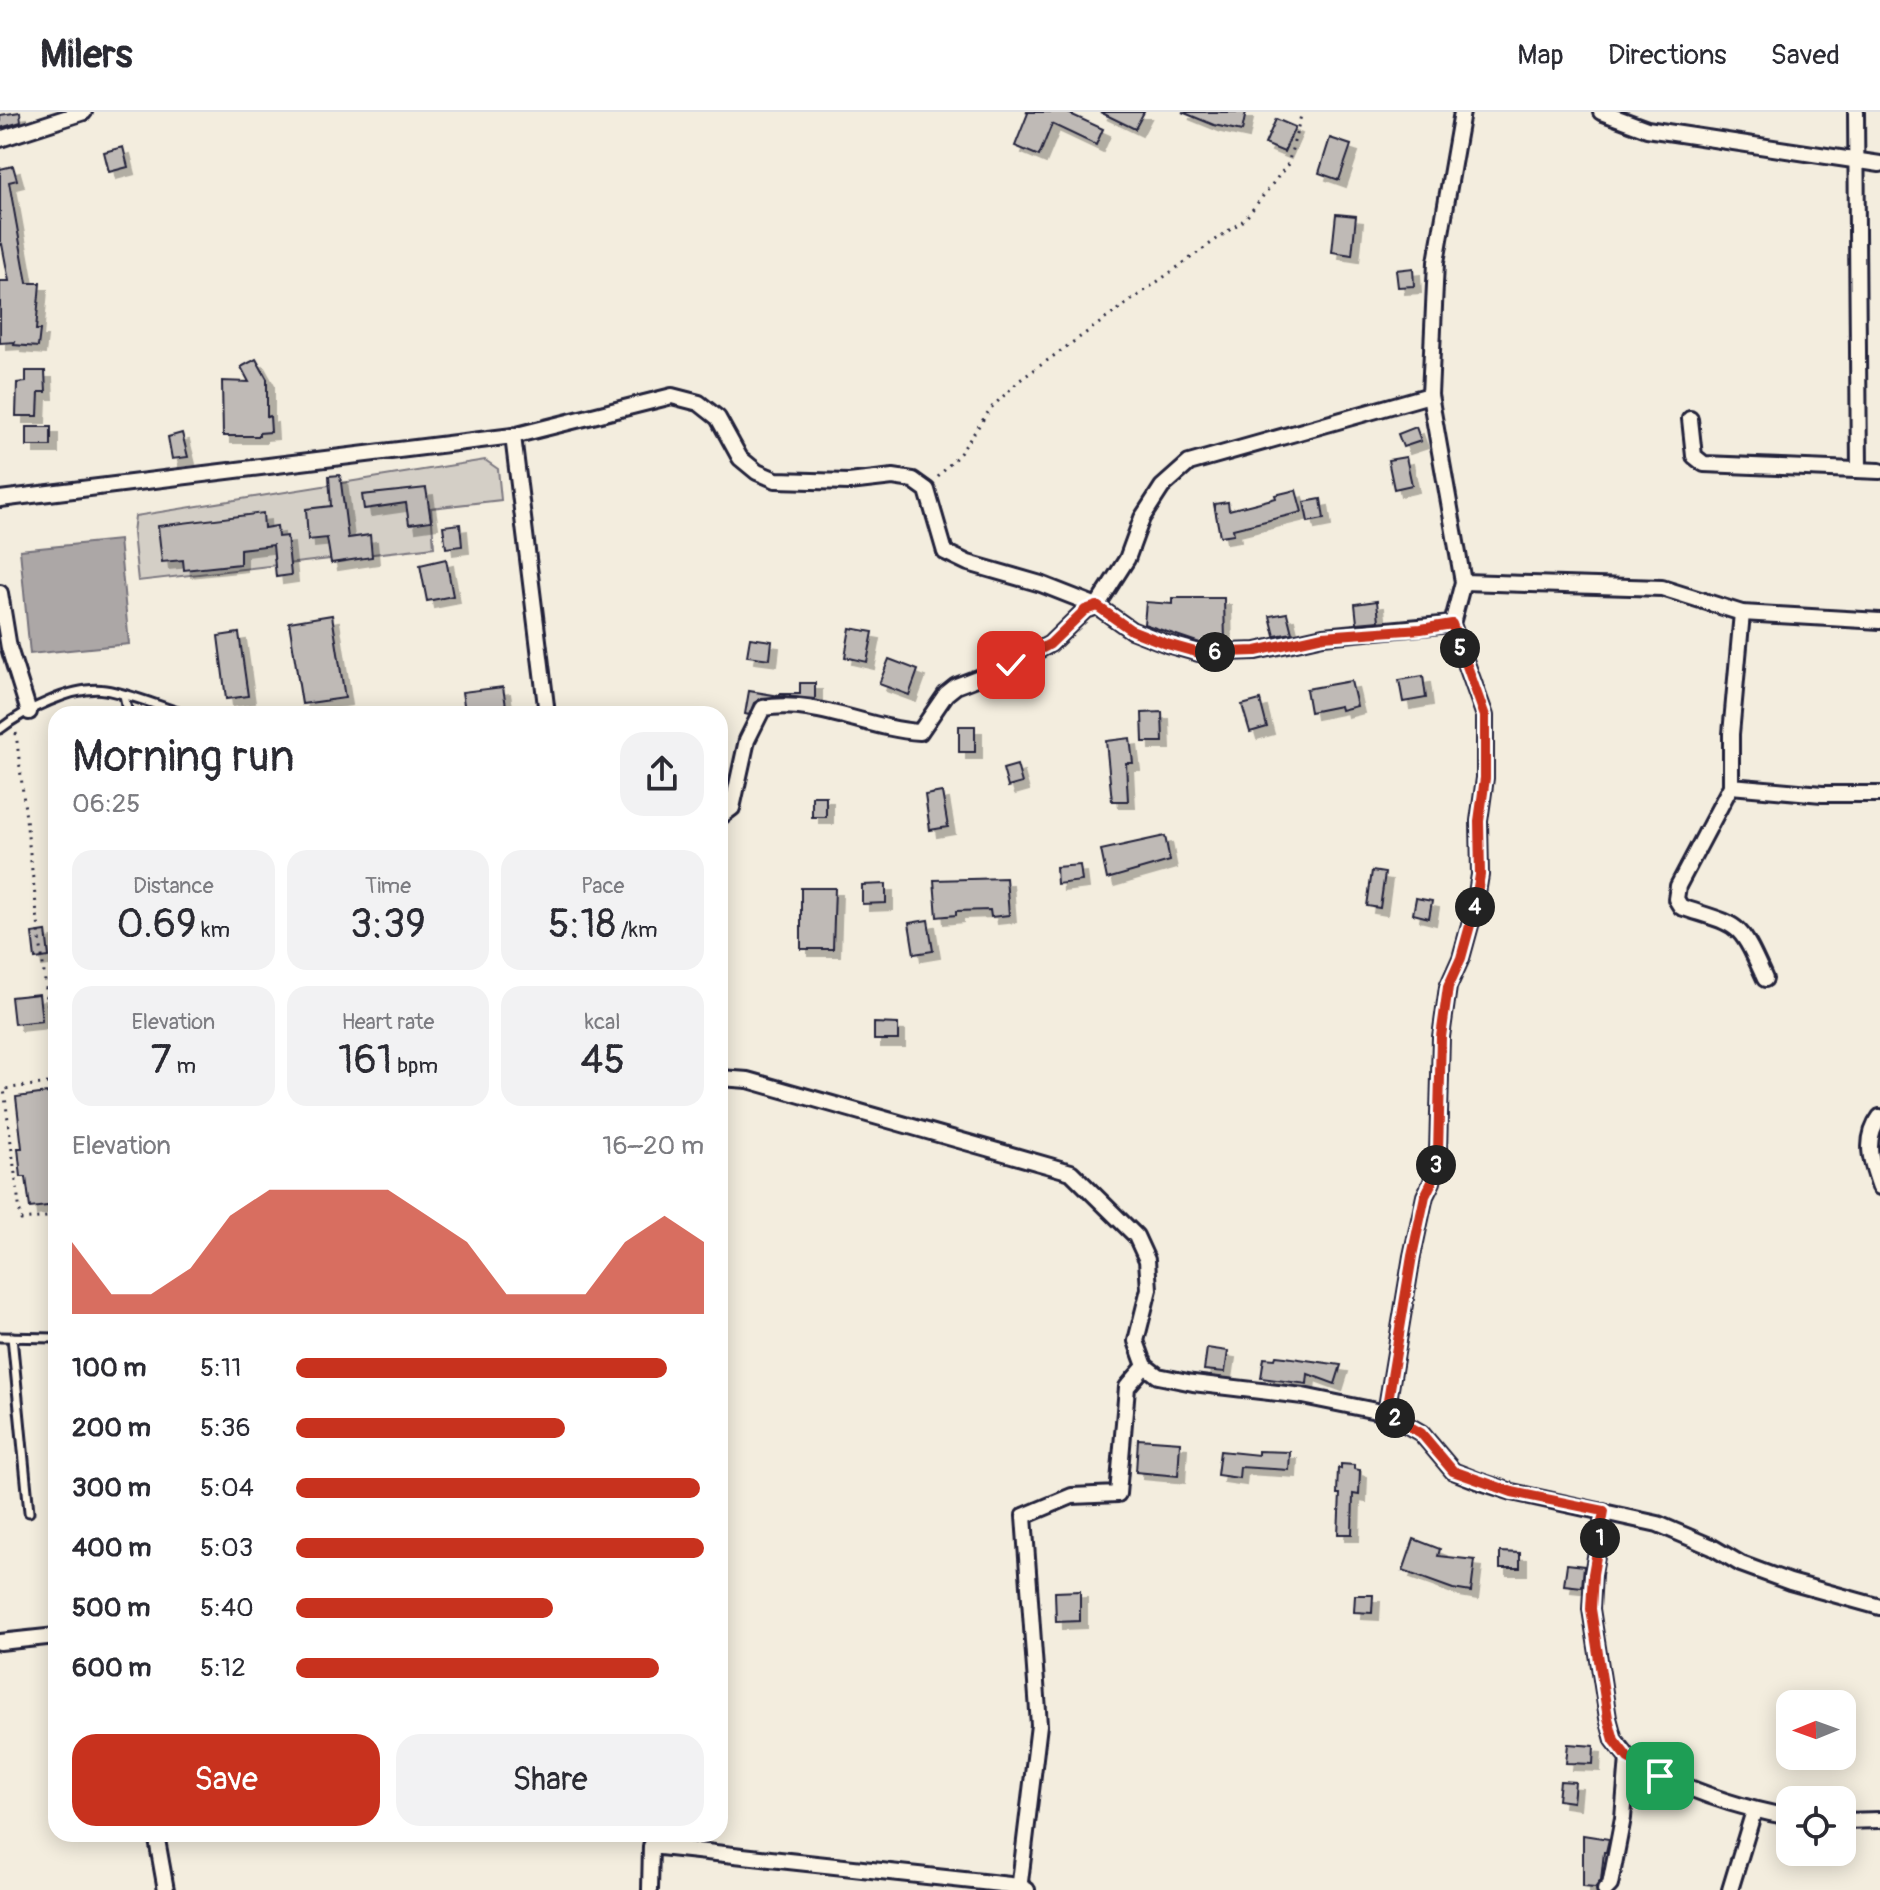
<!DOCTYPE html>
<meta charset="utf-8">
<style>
body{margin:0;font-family:Pangolin,sans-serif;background:#f2f2f3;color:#2b2b33;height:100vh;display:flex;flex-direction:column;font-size:30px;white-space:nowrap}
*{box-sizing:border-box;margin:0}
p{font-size:26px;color:#7c7c81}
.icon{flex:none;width:44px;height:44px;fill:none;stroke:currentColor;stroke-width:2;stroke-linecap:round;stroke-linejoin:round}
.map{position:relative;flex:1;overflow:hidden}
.panel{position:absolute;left:48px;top:594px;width:680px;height:1136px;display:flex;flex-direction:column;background:#fff;border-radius:24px;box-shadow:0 4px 20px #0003}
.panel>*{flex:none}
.needle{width:52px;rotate:269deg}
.controls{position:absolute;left:1776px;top:1578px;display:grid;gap:16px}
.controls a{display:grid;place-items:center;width:80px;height:80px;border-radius:16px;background:#fff;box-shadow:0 4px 20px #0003;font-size:40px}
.pin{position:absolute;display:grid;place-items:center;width:68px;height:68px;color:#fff;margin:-34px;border-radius:16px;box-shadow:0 4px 12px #0006}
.km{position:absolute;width:40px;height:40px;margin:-20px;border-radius:50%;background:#222;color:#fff;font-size:22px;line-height:40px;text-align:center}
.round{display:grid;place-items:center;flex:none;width:84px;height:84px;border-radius:24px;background:#f2f2f3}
.headline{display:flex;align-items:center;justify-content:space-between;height:136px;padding:0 24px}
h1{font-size:44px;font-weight:600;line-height:60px}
.stats{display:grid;grid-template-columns:repeat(3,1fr);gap:12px;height:136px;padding:8px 24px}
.stats div{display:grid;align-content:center;border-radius:20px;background:#f2f2f3;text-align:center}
.stats b{font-size:40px;font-weight:600}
.stats small{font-size:22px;font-weight:400}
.stats p{font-size:22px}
.chart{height:224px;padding:16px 24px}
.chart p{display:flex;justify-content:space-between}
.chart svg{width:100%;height:144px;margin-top:8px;fill:#c8321e;opacity:.7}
.primary-button{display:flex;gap:16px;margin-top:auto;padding:16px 24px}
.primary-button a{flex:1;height:92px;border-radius:24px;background:#c8321e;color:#fff;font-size:32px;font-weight:600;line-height:92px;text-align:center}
.primary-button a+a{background:#f2f2f3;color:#2b2b33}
ul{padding:0 24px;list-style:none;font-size:26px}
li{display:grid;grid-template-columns:128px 96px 1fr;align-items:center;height:60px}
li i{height:20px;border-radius:10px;background:#c8321e}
header{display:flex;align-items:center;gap:48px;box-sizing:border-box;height:112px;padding:0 40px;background:#fff;border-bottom:2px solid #e1e1e2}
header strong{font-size:38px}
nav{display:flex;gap:44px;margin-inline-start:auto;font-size:28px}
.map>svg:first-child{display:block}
.green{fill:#d4cfc6;stroke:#7b7880;stroke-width:2}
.water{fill:#aca7a6;stroke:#75727b;stroke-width:2}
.building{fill:#bfbab6;stroke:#22223b;stroke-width:2;filter:url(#shadow)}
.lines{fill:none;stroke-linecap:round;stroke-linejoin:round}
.lane-casing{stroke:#22223b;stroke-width:13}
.street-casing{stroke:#22223b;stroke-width:20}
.path{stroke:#22223b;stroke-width:3;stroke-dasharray:2 6;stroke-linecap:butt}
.lane{stroke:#fcf5e5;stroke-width:7}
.street{stroke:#fcf5e5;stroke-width:14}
.route-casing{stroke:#fff;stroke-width:16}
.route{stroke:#c8321e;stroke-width:10}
</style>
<header>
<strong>Milers</strong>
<nav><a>Map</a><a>Directions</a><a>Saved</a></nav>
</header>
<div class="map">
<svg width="1880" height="1778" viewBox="0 0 1880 1778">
<defs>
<filter id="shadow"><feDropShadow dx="7" dy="7" stdDeviation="0" flood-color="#0004"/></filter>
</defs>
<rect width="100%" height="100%" fill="#f3edde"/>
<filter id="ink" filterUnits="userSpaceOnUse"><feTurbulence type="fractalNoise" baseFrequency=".0125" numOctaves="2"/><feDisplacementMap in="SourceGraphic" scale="16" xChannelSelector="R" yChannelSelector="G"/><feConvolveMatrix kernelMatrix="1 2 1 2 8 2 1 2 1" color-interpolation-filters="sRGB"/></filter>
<g filter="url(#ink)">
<!-- green -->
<polygon class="green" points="485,348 498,357 501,388 431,396 434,435 138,469 133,421 135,404"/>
<!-- water -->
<polygon class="water" points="119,428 129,532 30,542 20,438"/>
<!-- building -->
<g class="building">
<polygon points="20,0 21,10 0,16 0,3"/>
<polygon points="1026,0 1066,0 1103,17 1096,33 1052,12 1039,44 1015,34 1028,1"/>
<polygon points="1100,0 1144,0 1135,17"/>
<polygon points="1182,0 1246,0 1242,19 1214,13"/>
<polygon points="1276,7 1295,15 1284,40 1265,32"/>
<polygon points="1330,26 1351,33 1339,68 1319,61"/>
<polygon points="123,35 128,55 109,60 104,40"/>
<polygon points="13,54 17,68 9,70 27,171 40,171 36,218 40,218 38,235 14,233 15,230 0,231 0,169 9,169 2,132 0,133 0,57"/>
<polygon points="1336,102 1356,104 1352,143 1332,140"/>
<polygon points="1413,156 1414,174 1398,175 1396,158"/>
<polygon points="256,247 267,267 267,305 270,304 271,320 259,321 259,324 223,324 222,269 249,270 241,255"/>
<polygon points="26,259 45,259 46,280 39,280 38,304 16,304 17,271 26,270"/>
<rect x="27" y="315" width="24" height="19"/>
<polygon points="1416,315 1421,329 1403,335 1398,322"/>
<polygon points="182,321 188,345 172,347 168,325"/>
<polygon points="1406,345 1412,373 1394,377 1388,348"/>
<polygon points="340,363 348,426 370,423 372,445 331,451 327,426 308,428 306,397 331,394 329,364"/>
<polygon points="426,376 431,409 409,412 406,391 364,397 362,383"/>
<polygon points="1296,378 1302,400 1233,417 1234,422 1220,424 1214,392 1228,390 1229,398 1276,386 1275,383"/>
<polygon points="1321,387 1324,407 1308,410 1304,390"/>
<polygon points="263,401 264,416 277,414 278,425 287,424 291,463 276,465 273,433 240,437 240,452 184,458 183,448 162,450 158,414"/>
<polygon points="460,412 462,434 446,436 443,414"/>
<polygon points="446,447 453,484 427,489 420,453"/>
<polygon points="1172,486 1224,486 1225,530 1200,531 1144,512 1146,490 1172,492"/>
<polygon points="1377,489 1379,509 1357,511 1355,492"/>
<polygon points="1287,501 1292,521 1275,524 1270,504"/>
<polygon points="332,503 345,586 302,592 289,510"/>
<polygon points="850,516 873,520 867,550 845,545"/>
<polygon points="239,521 248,584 226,587 218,524"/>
<polygon points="750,526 772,529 770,547 747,544"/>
<polygon points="889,547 918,558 909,583 879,572"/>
<polygon points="1423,564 1426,586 1403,590 1399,568"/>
<polygon points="1351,569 1357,594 1341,598 1340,594 1310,600 1306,577"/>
<polygon points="800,571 815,571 815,587 784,584 762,586 754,591 749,603 745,602 749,579 780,584 780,582 800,582"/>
<polygon points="503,575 506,594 465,599 462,580"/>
<polygon points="1260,588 1267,615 1250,620 1242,593"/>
<polygon points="1162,600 1163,630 1143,630 1142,601"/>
<rect x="959" y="614" width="16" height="26"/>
<polygon points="1130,626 1133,651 1126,651 1128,689 1112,689 1106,629"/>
<polygon points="1017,653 1022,671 1008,675 1003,657"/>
<polygon points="942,680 948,715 930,718 925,683"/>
<rect x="812" y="684" width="14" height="21"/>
<polygon points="1165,724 1170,749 1107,767 1101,738"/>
<polygon points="1080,753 1082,769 1057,772 1056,755"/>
<polygon points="1372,759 1385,761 1380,796 1367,794"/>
<polygon points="1006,766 1009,803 991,805 990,798 956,799 956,803 937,805 934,768"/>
<polygon points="886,772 886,791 862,792 862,773"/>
<polygon points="801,776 835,776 833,837 801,837"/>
<polygon points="1416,786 1432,789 1429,806 1413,802"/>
<polygon points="928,808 933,839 914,842 909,811"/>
<polygon points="46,819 49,845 35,847 32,821"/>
<polygon points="39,882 42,909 14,912 11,885"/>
<polygon points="874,911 898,912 898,928 874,928"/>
<polygon points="56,980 56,1093 30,1096 26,1065 21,1065 18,1036 22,1036 16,985"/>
<polygon points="1207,1236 1228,1239 1225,1260 1204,1258"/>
<polygon points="1276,1244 1285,1245 1341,1253 1335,1272 1308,1262 1307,1272 1261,1266 1264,1246 1275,1247"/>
<polygon points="1138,1327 1180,1330 1178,1364 1136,1360"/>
<polygon points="1220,1339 1258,1343 1258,1339 1290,1340 1289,1358 1240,1355 1239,1366 1217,1363"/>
<polygon points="1341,1352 1354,1353 1354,1357 1360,1358 1359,1383 1353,1382 1352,1422 1338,1422 1340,1382 1337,1382 1338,1356 1341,1357"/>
<polygon points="1414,1427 1440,1437 1438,1444 1475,1448 1471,1480 1453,1477 1403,1459"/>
<polygon points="1500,1440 1520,1441 1520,1456 1500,1456"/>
<polygon points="1567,1452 1584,1454 1582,1475 1564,1473"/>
<polygon points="1080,1479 1080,1509 1056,1510 1055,1480"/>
<polygon points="1355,1483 1373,1483 1372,1501 1354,1500"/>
<polygon points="1568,1632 1594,1634 1593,1652 1566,1651"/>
<polygon points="1560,1669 1575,1670 1573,1690 1558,1688"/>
<polygon points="1583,1723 1609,1727 1606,1740 1604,1740 1601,1768 1595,1776 1583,1775"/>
</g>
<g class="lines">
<!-- lane casing -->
<g class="lane-casing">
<g id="lane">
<polyline points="124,583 128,602"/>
<path d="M0 617C23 599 74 573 105 578 131 582 158 594 184 602"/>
<polyline points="0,1225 56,1226"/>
<polyline points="12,1225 29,1400"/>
</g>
</g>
<!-- street casing -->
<g class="street-casing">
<g id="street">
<polyline points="1601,0 1647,17 1880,52"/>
<polyline points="1856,0 1859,358"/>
<polyline points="0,27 84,0"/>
<polyline points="1690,307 1694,344 1704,352 1880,359"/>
<polyline points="513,324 672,284 699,291 718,306 740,346 757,360 776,368 849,370 893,365 913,368 927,378 945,440 968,451 1041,472 1097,494 1127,447 1142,406 1162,375 1189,351 1430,283"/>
<polyline points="0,387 513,324 547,602"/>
<polyline points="1463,470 1662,476 1742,501 1880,509"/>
<polyline points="0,481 9,536 29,600"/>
<polyline points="1742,501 1731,622 1731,674 1822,682 1880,682"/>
<path d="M1731 674 1678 774 1676 787 1681 795C1741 815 1738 807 1765 867"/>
<path d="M720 705 732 696 747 628 763 596C818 587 867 617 920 620L946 582 956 574 1011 553 1050 532 1085 498 1097 494 1131 518 1167 532 1199 541 1256 539 1323 524 1452 512"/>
<polyline points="720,966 748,968 1071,1060 1136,1124 1147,1148 1149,1177 1136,1229 1145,1254 1158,1264 1193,1271 1303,1284 1386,1301 1421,1321 1453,1359 1481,1370 1512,1380 1658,1412 1712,1435 1741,1452 1790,1470 1880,1495"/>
<path d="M1880 1005C1863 1028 1871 1050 1880 1075"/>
<polyline points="1386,1301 1412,1144 1425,1084 1432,1070 1438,1040 1441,925 1448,875 1461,846 1474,799 1480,763 1479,709 1485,666 1485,604 1452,512 1463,470 1430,283 1436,150 1462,0"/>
<polyline points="1604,1399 1593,1462 1591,1497 1608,1606 1614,1628 1628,1646 1623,1706 1610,1773 1605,1778"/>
<polyline points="0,1530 56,1524"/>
<path d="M1628 1646C1679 1675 1733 1695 1790 1705"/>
<polyline points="1842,1709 1880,1708"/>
<polyline points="156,1722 166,1778"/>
<polyline points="650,1778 651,1734 1019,1774 1027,1778"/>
<polyline points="1019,1778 1039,1613 1024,1404 1072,1384 1118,1382 1127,1275 1145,1254"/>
<polyline points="1730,1778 1754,1699"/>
</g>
</g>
<!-- path -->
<g class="path">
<polyline points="938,365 961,340 991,296 1020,268 1245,107 1288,52 1302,0"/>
<polyline points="16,621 56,964"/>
<polyline points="56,970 4,977 21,1108 56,1104"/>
</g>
<!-- lane -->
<use href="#lane" class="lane"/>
<!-- street -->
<use href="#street" class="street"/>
</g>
</g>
<g class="lines" filter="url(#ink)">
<!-- route casing -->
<g class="route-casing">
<polyline id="route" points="1011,553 1050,532 1085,498 1097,494 1131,518 1167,532 1199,541 1256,539 1323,524 1421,517 1452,512 1485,604 1485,666 1479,709 1480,763 1474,799 1461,846 1448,875 1441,925 1438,1040 1432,1070 1425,1084 1412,1144 1386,1301 1421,1321 1453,1359 1512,1380 1604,1399 1593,1462 1591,1497 1608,1606 1614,1628 1628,1646 1660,1664"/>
</g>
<!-- route -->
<use href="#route" class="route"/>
</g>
</svg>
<div class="controls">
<a><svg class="needle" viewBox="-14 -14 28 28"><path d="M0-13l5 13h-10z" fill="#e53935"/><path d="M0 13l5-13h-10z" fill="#7c7c81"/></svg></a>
<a><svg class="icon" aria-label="locate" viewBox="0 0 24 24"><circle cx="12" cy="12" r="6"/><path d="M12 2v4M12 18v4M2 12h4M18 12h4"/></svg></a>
</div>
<div class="pin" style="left:1660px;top:1664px;background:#1e9e55"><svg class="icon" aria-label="arrive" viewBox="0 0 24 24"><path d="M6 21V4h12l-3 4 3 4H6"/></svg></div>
<div class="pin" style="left:1011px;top:553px;background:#d93025"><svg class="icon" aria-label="check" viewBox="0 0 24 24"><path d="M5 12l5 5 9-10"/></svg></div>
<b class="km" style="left:1600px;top:1426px">1</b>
<b class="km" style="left:1395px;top:1306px">2</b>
<b class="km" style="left:1436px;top:1053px">3</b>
<b class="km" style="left:1475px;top:795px">4</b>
<b class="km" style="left:1460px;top:536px">5</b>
<b class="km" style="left:1215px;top:540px">6</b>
<section class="panel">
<div class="headline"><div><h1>Morning run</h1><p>06:25</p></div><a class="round"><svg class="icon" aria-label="share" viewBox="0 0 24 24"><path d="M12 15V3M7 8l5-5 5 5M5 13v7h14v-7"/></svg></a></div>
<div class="stats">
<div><p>Distance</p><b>0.69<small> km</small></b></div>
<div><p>Time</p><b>3:39</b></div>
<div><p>Pace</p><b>5:18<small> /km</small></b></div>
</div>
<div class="stats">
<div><p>Elevation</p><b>7<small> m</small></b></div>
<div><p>Heart rate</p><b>161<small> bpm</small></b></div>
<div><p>kcal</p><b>45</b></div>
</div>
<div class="chart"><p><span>Elevation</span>16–20 m</p>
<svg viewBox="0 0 160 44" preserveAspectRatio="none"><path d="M0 44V22L10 38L20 38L30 30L40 14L50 6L60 6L70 6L80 6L90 14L100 22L110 38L120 38L130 38L140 22L150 14L160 22V44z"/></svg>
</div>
<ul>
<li><b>100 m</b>5:11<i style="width:91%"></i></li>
<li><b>200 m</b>5:36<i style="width:66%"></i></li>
<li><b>300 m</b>5:04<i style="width:99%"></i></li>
<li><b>400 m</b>5:03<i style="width:100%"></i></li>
<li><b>500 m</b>5:40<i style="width:63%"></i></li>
<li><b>600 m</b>5:12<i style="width:89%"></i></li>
</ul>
<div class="primary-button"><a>Save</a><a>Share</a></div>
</section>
</div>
